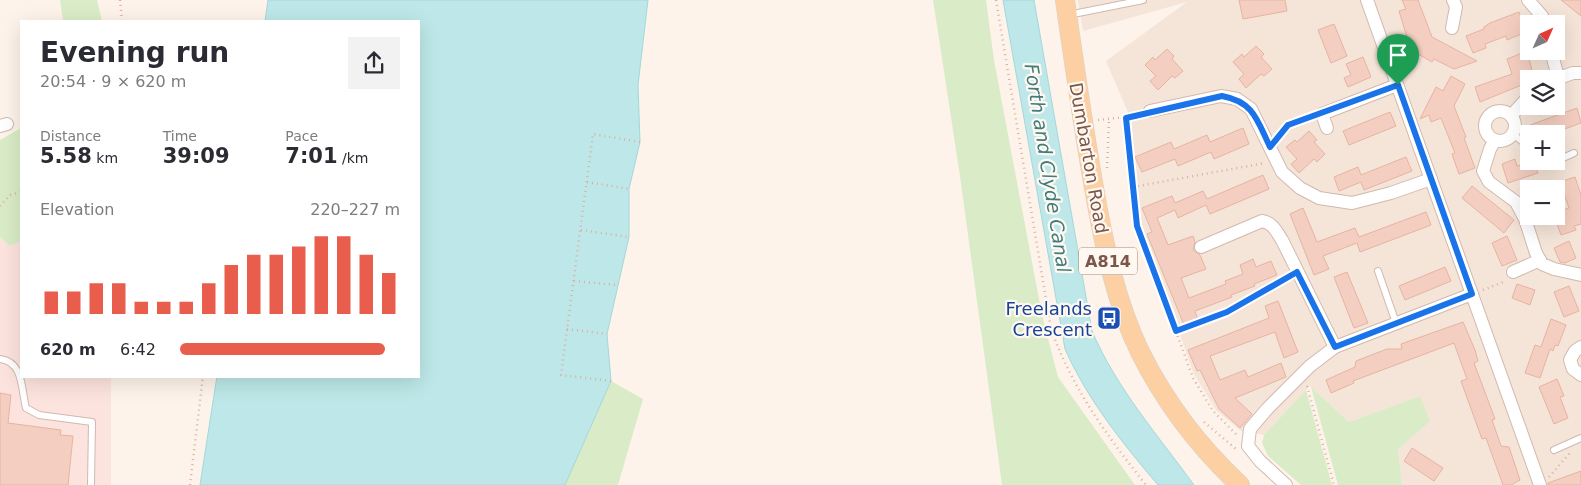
<!DOCTYPE html>
<meta charset="utf-8">
<style>
body{margin:0;font-family:"DejaVu Sans",sans-serif;background:#f2f2f3;color:#2b2b33;height:100vh;display:flex;flex-direction:column;font-size:19px;white-space:nowrap}
*{box-sizing:border-box;margin:0}
p{font-size:16px;color:#7c7c81}
.icon{flex:none;width:28px;height:28px;fill:none;stroke:currentColor;stroke-width:2;stroke-linecap:round;stroke-linejoin:round}
.map{position:relative;flex:1;overflow:hidden}
.details{position:absolute;left:20px;top:20px;width:400px;height:358px;display:flex;flex-direction:column;background:#fff;border-radius:0px;box-shadow:0 5px 20px #0002}
.details>*{flex:none}
.needle{width:32px;rotate:45deg}
.fabs{position:absolute;left:1520px;top:15px;display:grid;gap:10px}
.fabs a{display:grid;place-items:center;width:45px;height:45px;border-radius:0px;background:#fff;box-shadow:0 5px 20px #0002;font-size:25px}
.pin{position:absolute;display:grid;place-items:center;width:42px;height:42px;color:#fff;margin:-51px -21px;border-radius:50% 50% 50% 0;rotate:-45deg;box-shadow:0 0 5px #0007}
.pin .icon{rotate:45deg}
.round{display:grid;place-items:center;flex:none;width:52px;height:52px;border-radius:0px;background:#f2f2f3}
.overview{display:flex;align-items:center;justify-content:space-between;height:85px;padding:0 20px}
h1{font-size:28px;font-weight:700;line-height:38px}
.figures{display:grid;grid-template-columns:repeat(3,1fr);gap:8px;height:85px;padding:5px 20px}
.figures div{display:grid;align-content:center}
.figures b{font-size:21px;font-weight:700}
.figures small{font-size:14px;font-weight:400}
.figures p{font-size:14px}
.chart{height:140px;padding:10px 20px}
.chart p{display:flex;justify-content:space-between}
.chart svg{width:100%;height:90px;margin-top:5px;stroke:#e95d4d;stroke-width:6}
ul{padding:0 20px;list-style:none;font-size:16px}
li{display:grid;grid-template-columns:80px 60px 1fr;align-items:center;height:38px}
li i{height:12px;border-radius:6px;background:#e95d4d}
.map>svg:first-child{display:block}
.residential{fill:#f5e4d8;fill-rule:evenodd}
.commercial{fill:#fde3de}
.green{fill:#daecc7}
.water{fill:#bde7e8;stroke:#a3d8da}
.building{fill:#f4cfc1;stroke:#e7b3a0}
.lines{fill:none;stroke-linecap:round;stroke-linejoin:round}
.service-casing{stroke:#d1b9ae;stroke-width:8}
.minor-casing{stroke:#d1b9ae;stroke-width:14}
.primary-casing{stroke:#dad0cd;stroke-width:20}
.path{stroke:#d9b1a3;stroke-width:2.5;stroke-dasharray:1 4;stroke-linecap:butt}
.service{stroke:#fff;stroke-width:6}
.minor{stroke:#fff;stroke-width:12}
.primary{stroke:#fcd0a2;stroke-width:19}
.route-casing{stroke:#fff;stroke-width:10}
.route{stroke:#1a73e8;stroke-width:6}
.labels{text-anchor:middle;dominant-baseline:central;stroke-width:4.5;stroke-linejoin:round;paint-order:stroke}
.shield{fill:#fff8f1;stroke:#a2877d;stroke-width:1}
.shield-label{font-size:16px;font-weight:bold;fill:#7a564b}
.street-label{font-size:18px;fill:#7a564b;stroke:#fff8f1}
.transit-label{font-size:18px;fill:#164399;stroke:#fff8f1;text-anchor:end}
.water-label{font-size:19px;font-style:italic;fill:#3e7c7e;stroke:#fff8f1}
</style>
<div class="map">
<svg width="1581" height="485" viewBox="0 0 1581 485">
<rect width="100%" height="100%" fill="#fdf3ea"/>
<!-- residential -->
<path class="residential" d="M1078 0H1581V485H1402L1398 449 1429 421 1420 396 1349 422 1310 386 1264 435 1241 431 1216 410 1194 374 1141 225 1131 119 1106 61 1187 2 1083 31ZM1529 24H1556V51H1529ZM1529 79H1556V106H1529ZM1529 134H1556V161H1529ZM1529 189H1556V216H1529Z"/>
<!-- commercial -->
<polygon class="commercial" points="0,237 9,246 21,241 21,376 111,376 111,485 0,485"/>
<!-- green -->
<g class="green">
<polygon points="60,0 97,0 102,21 63,21"/>
<polygon points="933,0 986,0 994,60 1042,315 1058,377 1135,485 1002,485 960,176"/>
<polygon points="21,128 21,241 9,246 0,237 0,140"/>
<polygon points="611,381 643,399 618,485 565,485"/>
<polygon points="1311,387 1349,422 1420,396 1430,421 1398,449 1402,485 1338,485"/>
<polygon points="1306,390 1332,485 1301,485 1268,456 1262,443 1264,435"/>
</g>
<!-- water -->
<g class="water">
<polygon points="268,0 648,0 638,85 640,142 629,189 629,237 607,334 611,381 565,485 200,485 217,376 419,376 419,21 265,21"/>
<path d="M1003 0H1034L1092 331C1117 389 1157 434 1194 485H1158C1123 444 1087 399 1065 349Z"/>
</g>
<!-- building -->
<g class="building">
<polygon points="1239,0 1285,0 1287,11 1243,19"/>
<polygon points="1402,0 1418,0 1432,37 1477,61 1454,69 1434,59 1432,62 1411,50 1399,11 1406,9"/>
<polygon points="1561,0 1581,0 1581,16"/>
<polygon points="1519,12 1526,32 1507,40 1506,36 1485,44 1486,48 1473,53 1466,36 1484,29 1484,27 1490,23"/>
<polygon points="1334,24 1347,56 1331,63 1318,30"/>
<polygon points="1256,46 1264,54 1261,57 1272,69 1264,76 1261,74 1246,88 1239,79 1244,74 1233,62 1242,54 1244,57"/>
<polygon points="1167,49 1174,56 1172,59 1183,71 1175,78 1172,76 1158,90 1150,81 1156,76 1145,65 1153,57 1155,60"/>
<polygon points="1527,51 1533,74 1530,75 1532,79 1529,79 1529,82 1480,102 1475,87 1512,74 1507,59"/>
<polygon points="1363,57 1371,77 1348,87 1344,78 1351,75 1346,64"/>
<polygon points="1451,76 1465,84 1454,106 1466,137 1464,138 1475,168 1459,174 1452,154 1455,153 1441,118 1431,122 1429,115 1420,119 1436,87 1443,91"/>
<polygon points="1577,108 1581,123 1551,134 1533,134 1530,125"/>
<polygon points="1390,112 1396,126 1349,145 1343,131"/>
<polygon points="1243,128 1249,144 1214,159 1211,152 1178,166 1175,159 1142,172 1135,157 1171,142 1174,149 1207,135 1210,142"/>
<polygon points="1309,131 1317,140 1314,142 1325,154 1317,162 1314,159 1299,173 1291,164 1297,159 1286,147 1295,140 1297,142"/>
<polygon points="1406,157 1412,171 1364,190 1361,182 1339,191 1334,177 1358,167 1361,175"/>
<polygon points="1515,159 1517,166 1533,161 1538,173 1508,183 1502,164"/>
<polygon points="1263,175 1269,189 1210,214 1206,205 1178,218 1175,210 1157,218 1168,245 1193,236 1195,242 1193,250 1200,255 1206,269 1181,278 1189,298 1226,284 1225,281 1243,274 1240,265 1253,259 1256,267 1271,261 1277,275 1254,284 1255,286 1231,295 1232,297 1195,311 1198,320 1184,325 1147,234 1152,232 1142,208 1172,196 1175,203 1203,191 1207,199"/>
<polygon points="1575,177 1581,195 1581,224 1574,226 1576,230 1561,235 1554,216 1556,216 1556,212 1569,208 1560,182"/>
<polygon points="1472,186 1514,220 1504,233 1462,198"/>
<polygon points="1303,208 1317,242 1355,228 1359,237 1426,212 1431,225 1360,252 1357,243 1323,256 1329,269 1314,275 1290,214"/>
<polygon points="1507,236 1517,260 1502,266 1492,243"/>
<polygon points="1569,241 1576,258 1565,263 1560,262 1554,248"/>
<polygon points="1445,267 1451,281 1405,300 1399,286"/>
<polygon points="1347,272 1368,323 1354,328 1334,277"/>
<polygon points="1517,284 1535,290 1530,305 1512,298"/>
<polygon points="1569,286 1579,311 1564,317 1554,292"/>
<polygon points="1278,301 1298,352 1284,358 1275,332 1210,356 1220,380 1245,370 1248,377 1281,363 1286,377 1235,398 1252,414 1240,428 1219,409 1200,370 1197,371 1188,350 1269,318 1265,306"/>
<polygon points="1551,319 1566,325 1558,346 1555,345 1553,351 1550,349 1540,378 1525,373 1535,345 1541,347"/>
<polygon points="1463,322 1475,350 1478,361 1474,363 1495,419 1492,420 1501,446 1509,447 1520,480 1511,485 1503,485 1486,438 1482,439 1461,381 1467,379 1454,343 1353,381 1354,383 1331,393 1326,380 1355,367 1356,361 1387,349 1402,349 1401,344"/>
<polygon points="1557,379 1564,396 1560,397 1568,418 1554,424 1539,387"/>
<polygon points="0,393 11,395 8,423 61,430 60,435 73,436 68,485 0,485"/>
<polygon points="1412,448 1443,468 1434,481 1404,461"/>
<polygon points="1581,471 1581,485 1548,485 1548,483"/>
</g>
<g class="lines">
<!-- service casing -->
<g class="service-casing">
<g id="service">
<polyline points="1068,15 1143,0"/>
<polyline points="1513,134 1529,147"/>
<polyline points="1556,161 1574,153"/>
<polyline points="1378,271 1396,323"/>
<path d="M0 359C24 362 21 389 26 408L39 415 92 422 91 485"/>
<polyline points="1554,450 1581,438"/>
</g>
</g>
<!-- minor casing -->
<g class="minor-casing">
<g id="minor">
<polyline points="1367,0 1540,485"/>
<polyline points="1528,0 1542,16 1544,24"/>
<polyline points="1452,28 1456,7 1453,0"/>
<polyline points="1551,51 1558,77"/>
<polyline points="1556,79 1573,73 1581,73"/>
<polyline points="1150,111 1221,96 1237,99 1251,109 1282,172 1300,188 1319,198 1352,203 1391,193 1431,179"/>
<circle cx="1500" cy="126" r="15"/>
<polyline points="1511,116 1529,96"/>
<polyline points="0,126 7,124"/>
<polyline points="1327,128 1322,114 1397,85"/>
<polyline points="1495,140 1490,149 1483,171 1489,182 1516,202 1525,219 1536,253 1542,264 1554,269 1581,275"/>
<path d="M1201 247 1262 221C1273 223 1276 231 1282 240L1335 347"/>
<polyline points="1513,272 1540,260"/>
<polyline points="1581,347 1575,351 1570,360 1573,369 1581,375"/>
<polyline points="1286,485 1260,461 1248,446 1250,429 1268,408 1310,366 1335,347 1472,294"/>
</g>
</g>
<!-- primary casing -->
<g class="primary-casing">
<path id="primary" d="M1065 0C1074 63 1083 126 1094 188 1104 245 1115 300 1140 352 1165 402 1199 447 1240 485"/>
</g>
<!-- path -->
<g class="path">
<polyline points="120,0 122,21"/>
<path d="M996 0 1051 329C1072 388 1107 436 1146 485"/>
<polyline points="1139,114 1126,117 1137,225 1193,378 1213,411 1237,435"/>
<polyline points="1098,120 1126,117"/>
<polyline points="1278,140 1288,125 1311,118"/>
<polyline points="1107,168 1109,119"/>
<polyline points="587,182 629,189"/>
<polyline points="1133,187 1265,163"/>
<polyline points="0,206 10,195 21,192"/>
<polyline points="581,230 629,237"/>
<polyline points="574,281 617,285"/>
<polyline points="1483,290 1506,281"/>
<polyline points="567,329 607,334"/>
<polyline points="1176,331 1227,312 1289,277"/>
<polyline points="611,381 561,375 593,134 640,142"/>
<polyline points="1307,386 1334,485"/>
<polyline points="1204,422 1236,449"/>
<polyline points="1549,477 1570,453"/>
<polyline points="190,485 203,376"/>
</g>
<!-- service -->
<use href="#service" class="service"/>
<!-- minor -->
<use href="#minor" class="minor"/>
<!-- primary -->
<use href="#primary" class="primary"/>
</g>
<g class="lines">
<!-- route casing -->
<g class="route-casing">
<path id="route" d="M1398 85 1472 294 1335 347 1297 272 1227 312 1176 331 1137 226 1126 118 1222 96C1254 102 1257 120 1270 147L1288 125Z"/>
</g>
<!-- route -->
<use href="#route" class="route"/>
</g>
<!-- icons -->
<defs>
<g id="bus-square" transform="scale(1.25)"><rect x="-9" y="-9" width="18" height="18" rx="4" fill="#1a4fb4" stroke="#fff8f1"/><path d="M-5-6H5V4H4V6H2V4H-2V6H-4V4H-5ZM-3.5-4V0h7V-4ZM-3.5 1.2v1.5H-2V1.2ZM2 1.2v1.5H3.5V1.2Z" fill="#fff"/></g>
</defs>
<g fill-rule="evenodd">
<use href="#bus-square" x="1109" y="318"/>
</g>
<g class="labels">
<!-- shield labels -->
<rect class="shield" x="1079" y="247.5" width="58" height="27" rx="4"/>
<g class="shield-label">
<text x="1108" y="261">A814</text>
</g>
<!-- street labels -->
<g class="street-label">
<text transform="translate(1089 158) rotate(80)">Dumbarton Road</text>
</g>
<!-- transit labels -->
<g class="transit-label">
<text x="1092" y="308">Freelands<tspan x="1092" dy="21">Crescent</tspan></text>
</g>
<!-- water labels -->
<g class="water-label">
<text transform="translate(1048 168) rotate(81)">Forth and Clyde Canal</text>
</g>
</g>
</svg>
<div class="fabs">
<a><svg class="needle" viewBox="-14 -14 28 28"><path d="M0-13l5 13h-10z" fill="#e53935"/><path d="M0 13l5-13h-10z" fill="#7c7c81"/></svg></a>
<a><svg class="icon" aria-label="layers" viewBox="0 0 24 24"><path d="M12 4l9 5-9 5-9-5zM3 14l9 5 9-5"/></svg></a>
<a>+</a>
<a>−</a>
</div>
<div class="pin" style="left:1398px;top:85px;background:#1e9e55"><svg class="icon" aria-label="arrive" viewBox="0 0 24 24"><path d="M6 21V4h12l-3 4 3 4H6"/></svg></div>
<section class="details">
<div class="overview"><div><h1>Evening run</h1><p>20:54 · 9 × 620 m</p></div><a class="round"><svg class="icon" aria-label="share" viewBox="0 0 24 24"><path d="M12 15V3M7 8l5-5 5 5M5 13v7h14v-7"/></svg></a></div>
<div class="figures">
<div><p>Distance</p><b>5.58<small> km</small></b></div>
<div><p>Time</p><b>39:09</b></div>
<div><p>Pace</p><b>7:01<small> /km</small></b></div>
</div>
<div class="chart"><p><span>Elevation</span>220–227 m</p>
<svg viewBox="0 0 160 44" preserveAspectRatio="none"><path d="M5 44V33M15 44V33M25 44V29M35 44V29M45 44V38M55 44V38M65 44V38M75 44V29M85 44V20M95 44V15M105 44V15M115 44V11M125 44V6M135 44V6M145 44V15M155 44V24"/></svg>
</div>
<ul>
<li><b>620 m</b>6:42<i style="width:93%"></i></li>
</ul>
</section>
</div>
